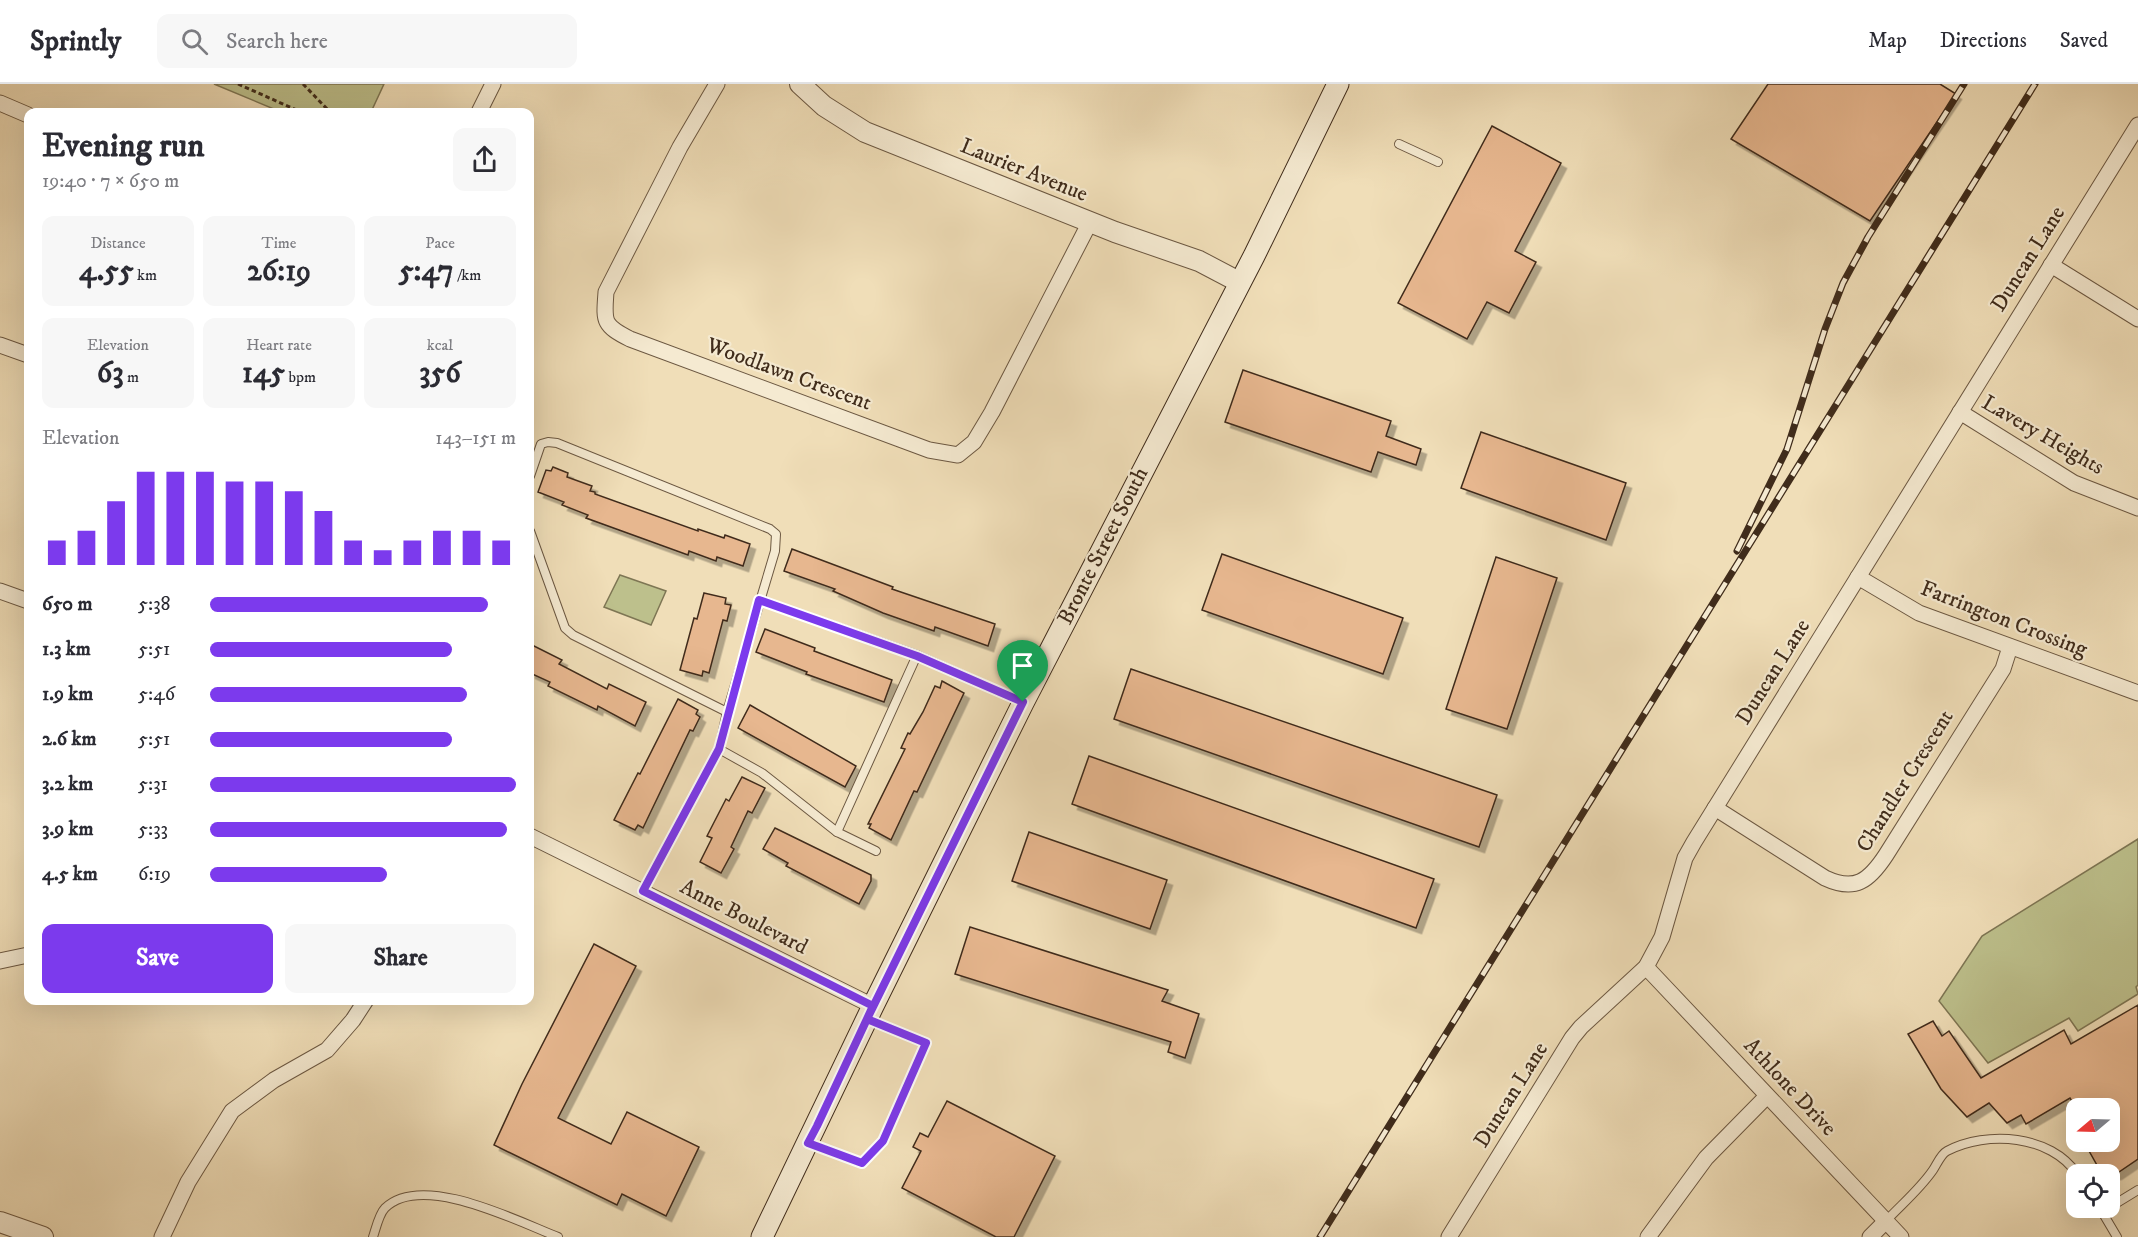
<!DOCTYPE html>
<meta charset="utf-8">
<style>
body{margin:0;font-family:"IM FELL DW Pica",serif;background:#f7f7f7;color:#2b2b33;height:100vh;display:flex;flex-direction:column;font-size:22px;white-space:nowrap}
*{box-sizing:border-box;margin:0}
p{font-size:20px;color:#7c7c81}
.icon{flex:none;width:33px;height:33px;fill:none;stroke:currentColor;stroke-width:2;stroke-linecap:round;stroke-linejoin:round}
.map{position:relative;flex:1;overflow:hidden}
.panel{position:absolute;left:24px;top:24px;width:510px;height:897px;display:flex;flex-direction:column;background:#fff;border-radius:12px;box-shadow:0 6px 24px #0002}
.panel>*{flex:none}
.needle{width:39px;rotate:251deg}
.tools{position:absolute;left:2066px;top:1014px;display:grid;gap:12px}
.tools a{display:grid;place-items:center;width:54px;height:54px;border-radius:12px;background:#fff;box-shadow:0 6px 24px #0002;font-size:30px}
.pin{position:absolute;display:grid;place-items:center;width:51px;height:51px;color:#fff;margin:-62px -26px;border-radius:50% 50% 50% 0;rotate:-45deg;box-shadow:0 0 6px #0007}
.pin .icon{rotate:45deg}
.round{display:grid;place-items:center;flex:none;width:63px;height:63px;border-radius:12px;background:#f7f7f7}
.summary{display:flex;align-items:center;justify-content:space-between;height:102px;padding:0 18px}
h1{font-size:33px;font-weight:700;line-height:45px}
.stats{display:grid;grid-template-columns:repeat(3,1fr);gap:9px;height:102px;padding:6px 18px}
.stats div{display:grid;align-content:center;border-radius:12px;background:#f7f7f7;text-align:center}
.stats b{font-size:30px;font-weight:700}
.stats small{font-size:16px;font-weight:400}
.stats p{font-size:16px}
.chart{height:168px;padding:12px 18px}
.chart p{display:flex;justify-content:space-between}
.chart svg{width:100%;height:108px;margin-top:6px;stroke:#7c3aed;stroke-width:6}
.button{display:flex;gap:12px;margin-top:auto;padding:12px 18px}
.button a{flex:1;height:69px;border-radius:12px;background:#7c3aed;color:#fff;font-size:24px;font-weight:700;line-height:69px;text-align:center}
.button a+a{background:#f7f7f7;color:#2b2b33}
ul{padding:0 18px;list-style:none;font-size:20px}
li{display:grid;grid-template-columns:96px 72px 1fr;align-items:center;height:45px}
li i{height:15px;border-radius:8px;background:#7c3aed}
header{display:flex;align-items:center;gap:36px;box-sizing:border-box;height:84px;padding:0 30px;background:#fff;border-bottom:2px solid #e1e1e2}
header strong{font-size:28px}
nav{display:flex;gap:33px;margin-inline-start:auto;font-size:21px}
.search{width:420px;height:54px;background:#f7f7f7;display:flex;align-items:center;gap:15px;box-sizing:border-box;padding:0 21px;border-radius:12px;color:#7c7c81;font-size:22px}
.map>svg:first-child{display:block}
.green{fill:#bdc08c;stroke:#7e7654;stroke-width:1.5}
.building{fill:#e7b78f;stroke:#402c1b;stroke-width:1.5;filter:url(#shadow)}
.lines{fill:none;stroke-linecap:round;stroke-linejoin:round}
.service-casing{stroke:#6c5842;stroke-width:10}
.minor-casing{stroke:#6c5842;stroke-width:17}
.tertiary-casing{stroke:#6c5842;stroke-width:22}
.secondary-casing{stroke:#402c1b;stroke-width:23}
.path{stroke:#402c1b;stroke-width:3;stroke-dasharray:4.5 3;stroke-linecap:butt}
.service{stroke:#f5ead1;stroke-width:8}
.minor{stroke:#f5ead1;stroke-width:15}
.tertiary{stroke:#f5ead1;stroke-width:20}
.secondary{stroke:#f5ead1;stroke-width:21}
.rail-casing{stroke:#402c1b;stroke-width:7}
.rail{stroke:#f5ead1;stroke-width:4.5;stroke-dasharray:14;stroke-linecap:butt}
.route-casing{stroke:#fff;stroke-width:12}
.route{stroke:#7c3aed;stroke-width:8}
.labels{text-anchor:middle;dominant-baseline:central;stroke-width:4.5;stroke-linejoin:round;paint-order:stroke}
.street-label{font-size:22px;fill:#402c1b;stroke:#f5ead1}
</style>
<header>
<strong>Sprintly</strong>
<div class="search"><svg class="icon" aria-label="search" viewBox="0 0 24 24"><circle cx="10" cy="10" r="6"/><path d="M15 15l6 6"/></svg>Search here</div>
<nav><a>Map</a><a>Directions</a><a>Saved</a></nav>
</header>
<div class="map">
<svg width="2138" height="1153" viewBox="0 0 2138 1153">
<defs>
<filter id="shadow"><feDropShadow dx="5.5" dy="5.5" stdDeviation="0" flood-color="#0004"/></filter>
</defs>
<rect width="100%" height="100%" fill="#f0deb8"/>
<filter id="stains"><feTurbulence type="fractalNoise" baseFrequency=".00333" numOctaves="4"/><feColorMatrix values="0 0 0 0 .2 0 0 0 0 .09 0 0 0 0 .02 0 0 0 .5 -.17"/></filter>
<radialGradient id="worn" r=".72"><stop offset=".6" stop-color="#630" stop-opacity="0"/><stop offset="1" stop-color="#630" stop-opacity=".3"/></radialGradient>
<!-- green -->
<g class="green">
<polygon points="214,0 384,0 371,28 281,28"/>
<polygon points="620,491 666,507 651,541 604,523"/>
<polygon points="2138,755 2138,901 2136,903 2138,910 2078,947 2069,934 1988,979 1939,917 1982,852"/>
</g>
<!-- building -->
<g class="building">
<polygon points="1768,0 1940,0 1956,10 1870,137 1731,55"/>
<polygon points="1492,42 1561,79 1515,167 1536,178 1509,229 1487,218 1467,255 1398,219"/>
<polygon points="1243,286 1391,337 1386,352 1421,365 1416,381 1378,368 1371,388 1225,338"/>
<polygon points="1481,348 1626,399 1606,456 1461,404"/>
<polygon points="553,383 568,389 567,393 592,402 590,407 595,408 595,410 698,447 698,445 724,454 725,451 750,460 743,482 717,473 716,477 689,467 688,471 586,434 588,431 562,421 564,418 538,408 546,386 551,387"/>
<polygon points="792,465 893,503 892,505 995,540 988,562 935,543 934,547 883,529 833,507 835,505 784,487"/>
<polygon points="1222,470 1403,534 1383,590 1202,526"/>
<polygon points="1496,473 1557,494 1507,645 1446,625"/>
<polygon points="704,509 726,514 725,520 731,521 727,537 723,536 709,589 703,587 702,592 680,586 694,534 697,535"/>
<polygon points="765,545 815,564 814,567 892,596 884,618 806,590 807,588 756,568"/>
<polygon points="530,560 562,576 559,580 607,605 609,600 646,618 635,642 598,622 597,626 548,602 550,598 530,589"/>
<polygon points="1131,585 1497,711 1479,763 1114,635"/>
<polygon points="942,597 964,609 917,708 914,707 891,756 869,744 871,740 868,740 905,665 901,664 908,649 910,650 923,628 935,602 940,604"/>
<polygon points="678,615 698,626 696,630 700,633 693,647 690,646 643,744 638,741 635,746 614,736 638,689 640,690"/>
<polygon points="750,621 856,682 845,703 738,644"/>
<polygon points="1089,672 1434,795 1416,844 1072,720"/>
<polygon points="742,693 765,704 752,729 748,727 731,763 734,765 721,789 700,778 712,754 707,752 726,715 729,717"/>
<polygon points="775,744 871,791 871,797 859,820 786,782 788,779 763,765"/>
<polygon points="1029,748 1167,796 1150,845 1012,797"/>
<polygon points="970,843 1168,906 1162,917 1199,930 1185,974 1168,968 1171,958 955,890"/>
<polygon points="594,860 636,882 558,1034 611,1060 627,1028 699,1063 666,1132 622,1110 617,1121 494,1061 522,1000"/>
<polygon points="2138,921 2138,1075 2116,1090 2102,1090 2084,1058 2109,1058 2109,1024 2076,1024 2070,1014 2026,1040 2021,1031 2007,1039 1989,1019 1967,1033 1941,1005 1908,950 1933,937 1942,952 1949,947 1981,994 2064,946 2071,960"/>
<polygon points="947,1017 1055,1072 1014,1153 996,1153 902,1104 921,1067 913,1063 920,1049 928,1053"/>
</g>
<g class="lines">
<!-- service casing -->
<g class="service-casing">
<g id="service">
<polyline points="1399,60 1438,78"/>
<polyline points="530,392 541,360 548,358 557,359 770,445 776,450 775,467 727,628 719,665 643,807"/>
<polyline points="530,447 565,544 573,551 727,628"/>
<polyline points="759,516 917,571 1021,617"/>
<polyline points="719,665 762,689 837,748 876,767"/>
<polyline points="837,748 917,571"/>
<polyline points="810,1060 862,1079 883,1057 926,959 868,935"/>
<polyline points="2101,1126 2117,1153"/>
<polyline points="2102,1128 2138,1106"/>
<path d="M1886 1137C1902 1120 1920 1105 1933 1086 1937 1080 1941 1070 1947 1067 1987 1046 2051 1051 2077 1090"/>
<path d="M373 1153C376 1144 379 1130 385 1124 422 1088 517 1137 558 1153"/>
</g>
</g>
<!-- minor casing -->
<g class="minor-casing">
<g id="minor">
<path d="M717 0 680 63 606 208C604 237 602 241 630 255L929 366 958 371 974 358 992 328 1090 138"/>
<polyline points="0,19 28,31"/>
<polyline points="479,28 493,0"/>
<polyline points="2051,181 2138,235"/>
<polyline points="0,261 28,271"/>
<polyline points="1960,328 2074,399 2138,424"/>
<polyline points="1858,493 1919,529 2138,609"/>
<polyline points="0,507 28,517"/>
<path d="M1715 724 1825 794C1855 808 1869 797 1886 771L2003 585 2010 563"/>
<polyline points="530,752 873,922"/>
<polyline points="0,877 28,871"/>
<polyline points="1646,883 1901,1153"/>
<polyline points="162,1153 188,1098 232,1027 274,996 327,966 353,936 366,916"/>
<polyline points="1449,1153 1572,954 1581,943 1646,883 1662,853 1685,774 1694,758 2138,41"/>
<polyline points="1648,1153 1706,1074 1767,1012"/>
<polyline points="1870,1153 1886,1137"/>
</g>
</g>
<!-- tertiary casing -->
<g class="tertiary-casing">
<g id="tertiary">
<polyline points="800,0 824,22 865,48 1115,148 1199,177 1239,198"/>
<polyline points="0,1138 43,1153"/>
</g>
</g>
<!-- secondary casing -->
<g class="secondary-casing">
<polyline id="secondary" points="762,1153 873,922 1023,619 1254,172 1338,0"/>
</g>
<!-- path -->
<g class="path">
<polyline points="238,0 301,28"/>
<polyline points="303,0 330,28"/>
</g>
<!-- service -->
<use href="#service" class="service"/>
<!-- minor -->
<use href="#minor" class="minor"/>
<!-- tertiary -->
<use href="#tertiary" class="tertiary"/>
<!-- secondary -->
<use href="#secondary" class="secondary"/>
<!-- rail casing -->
<g class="rail-casing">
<g id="rail">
<polyline points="1737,467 1787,365 1825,245 1843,199 1868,153 1964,0"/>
<polyline points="1320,1153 2035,0"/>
</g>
</g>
<!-- rail -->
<use href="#rail" class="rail"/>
</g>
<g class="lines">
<!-- route casing -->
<g class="route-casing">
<polyline id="route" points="1023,618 917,572 759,516 719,665 643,807 873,922 867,935 817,1042 808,1059 862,1079 883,1057 926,959 867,935 1023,618"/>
</g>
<!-- route -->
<use href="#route" class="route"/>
</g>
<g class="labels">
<!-- street labels -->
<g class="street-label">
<text transform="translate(1024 86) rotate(22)">Laurier Avenue</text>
<text transform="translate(2028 175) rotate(-58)">Duncan Lane</text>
<text transform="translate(789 290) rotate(20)">Woodlawn Crescent</text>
<text transform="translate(2043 351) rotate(30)">Lavery Heights</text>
<text transform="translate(1103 462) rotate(-63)">Bronte Street South</text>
<text transform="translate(2004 535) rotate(21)">Farrington Crossing</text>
<text transform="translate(1773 588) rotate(-58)">Duncan Lane</text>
<text transform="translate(1905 697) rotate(-58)">Chandler Crescent</text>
<text transform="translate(744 833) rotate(27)">Anne Boulevard</text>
<text transform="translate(1790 1003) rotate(47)">Athlone Drive</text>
<text transform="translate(1511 1011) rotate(-58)">Duncan Lane</text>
</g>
</g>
<rect width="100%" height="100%" filter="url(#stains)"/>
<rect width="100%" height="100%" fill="url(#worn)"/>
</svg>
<div class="tools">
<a><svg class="needle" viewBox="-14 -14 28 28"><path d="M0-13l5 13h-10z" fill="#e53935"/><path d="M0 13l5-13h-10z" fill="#7c7c81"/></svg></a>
<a><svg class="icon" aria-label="locate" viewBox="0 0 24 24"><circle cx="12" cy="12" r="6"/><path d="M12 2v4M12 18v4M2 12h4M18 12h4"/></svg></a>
</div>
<div class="pin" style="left:1023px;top:618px;background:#1e9e55"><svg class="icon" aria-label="arrive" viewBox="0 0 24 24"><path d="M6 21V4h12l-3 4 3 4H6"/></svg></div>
<section class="panel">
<div class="summary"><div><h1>Evening run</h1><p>19:40 · 7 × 650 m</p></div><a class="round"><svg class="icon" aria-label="share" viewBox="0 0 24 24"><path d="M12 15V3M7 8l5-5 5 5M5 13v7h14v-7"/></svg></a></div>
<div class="stats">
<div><p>Distance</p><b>4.55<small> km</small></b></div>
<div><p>Time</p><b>26:19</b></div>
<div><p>Pace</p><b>5:47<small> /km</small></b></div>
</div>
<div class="stats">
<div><p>Elevation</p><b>63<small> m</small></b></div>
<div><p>Heart rate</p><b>145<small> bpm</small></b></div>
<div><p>kcal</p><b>356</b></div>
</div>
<div class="chart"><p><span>Elevation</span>143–151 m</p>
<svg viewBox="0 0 160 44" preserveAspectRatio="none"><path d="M5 44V34M15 44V30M25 44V18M35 44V6M45 44V6M55 44V6M65 44V10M75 44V10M85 44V14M95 44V22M105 44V34M115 44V38M125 44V34M135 44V30M145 44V30M155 44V34"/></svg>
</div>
<ul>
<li><b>650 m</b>5:38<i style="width:91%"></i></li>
<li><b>1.3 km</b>5:51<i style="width:79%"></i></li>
<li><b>1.9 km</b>5:46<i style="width:84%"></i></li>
<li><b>2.6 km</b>5:51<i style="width:79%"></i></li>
<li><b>3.2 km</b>5:31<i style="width:100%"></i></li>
<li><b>3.9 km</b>5:33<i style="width:97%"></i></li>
<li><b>4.5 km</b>6:19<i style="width:58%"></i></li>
</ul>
<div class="button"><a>Save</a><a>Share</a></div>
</section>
</div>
